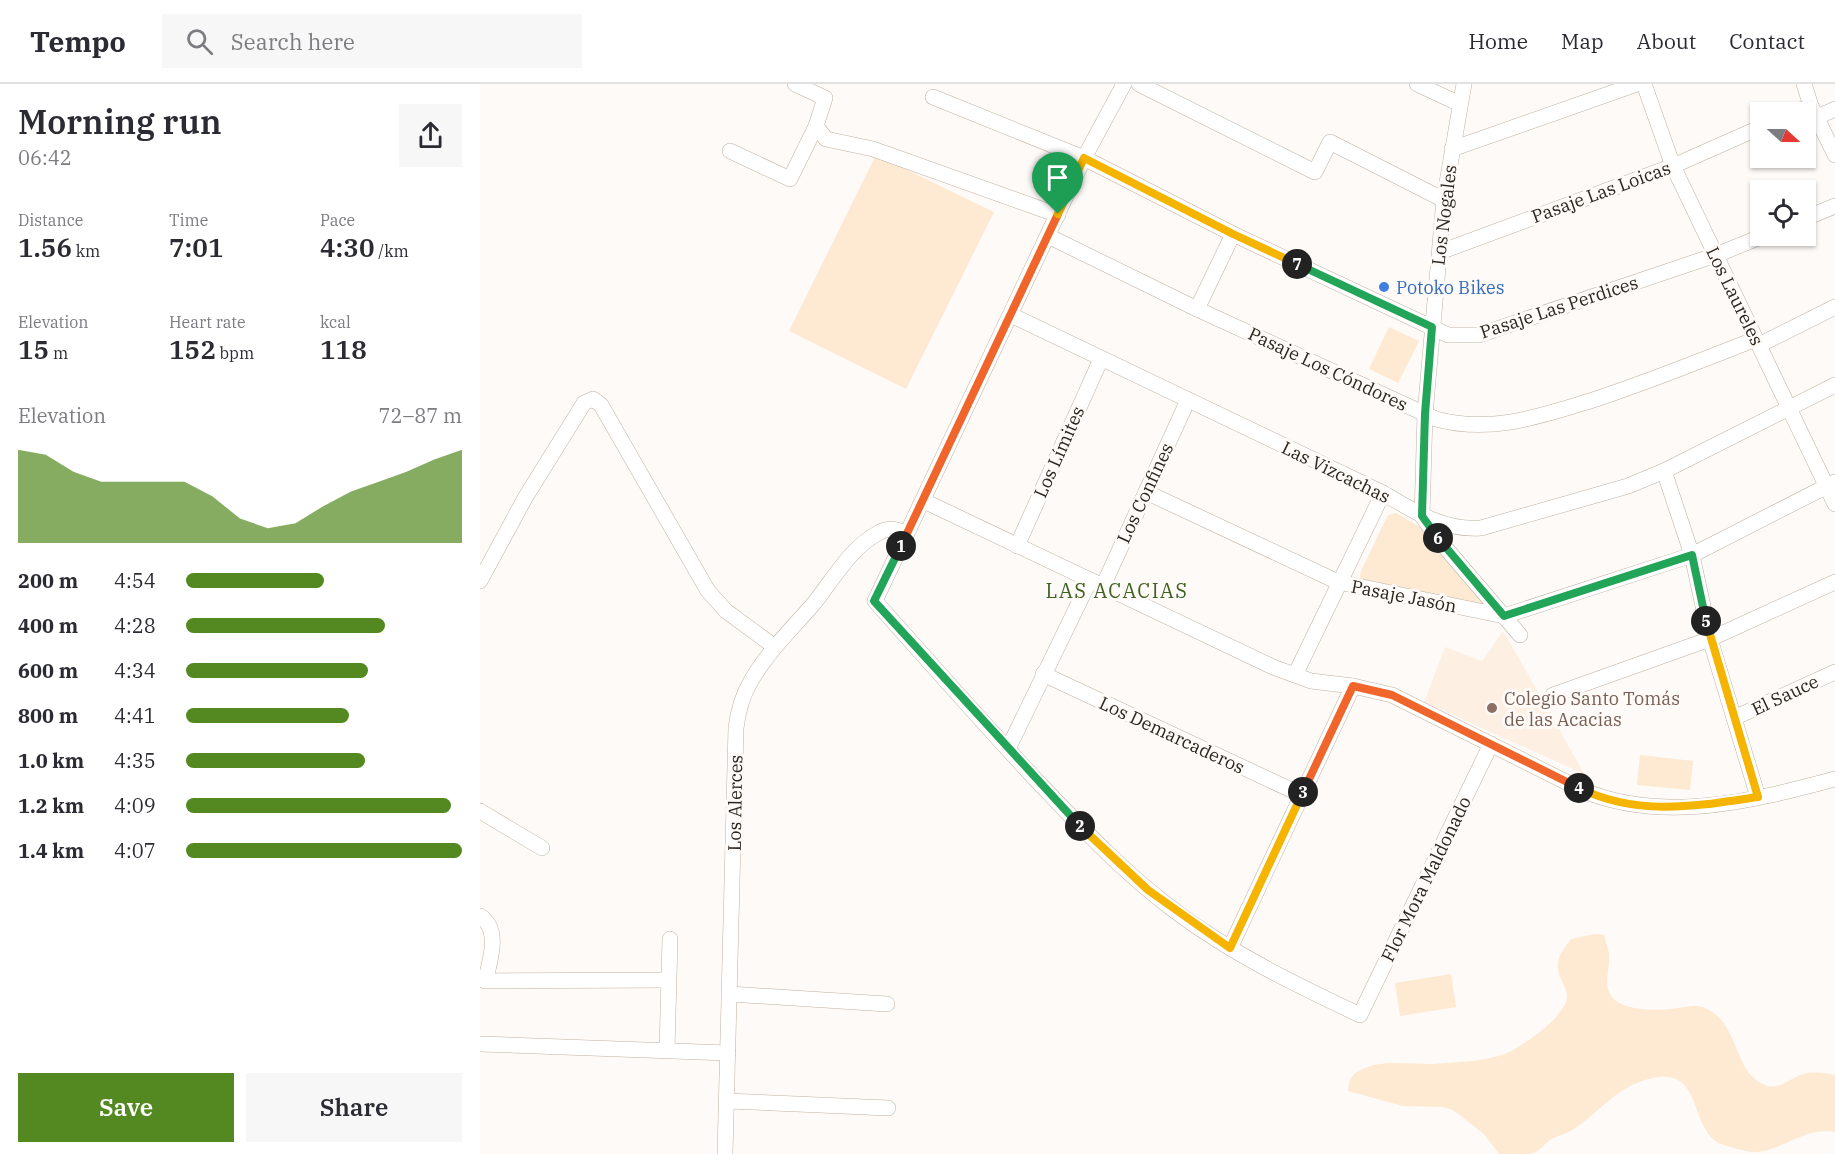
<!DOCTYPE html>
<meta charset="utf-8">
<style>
body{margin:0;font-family:"IBM Plex Serif",serif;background:#f7f7f7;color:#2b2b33;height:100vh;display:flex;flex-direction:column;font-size:22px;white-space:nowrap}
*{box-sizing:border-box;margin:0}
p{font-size:20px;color:#7c7c81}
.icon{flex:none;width:33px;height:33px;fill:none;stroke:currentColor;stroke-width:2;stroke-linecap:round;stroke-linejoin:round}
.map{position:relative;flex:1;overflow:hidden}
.side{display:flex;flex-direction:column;background:#fff;width:480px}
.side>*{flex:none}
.needle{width:39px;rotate:111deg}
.tools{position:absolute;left:1270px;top:18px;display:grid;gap:12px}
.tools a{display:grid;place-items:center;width:66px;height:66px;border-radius:0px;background:#fff;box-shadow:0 2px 4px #0004;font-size:30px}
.pin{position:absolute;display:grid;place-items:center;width:51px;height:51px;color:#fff;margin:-62px -26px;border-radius:50% 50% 50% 0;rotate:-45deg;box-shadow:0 0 6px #0007}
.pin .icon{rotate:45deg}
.km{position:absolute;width:30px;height:30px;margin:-15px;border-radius:50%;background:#222;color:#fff;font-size:16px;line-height:30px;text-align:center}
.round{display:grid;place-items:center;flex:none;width:63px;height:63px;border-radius:0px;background:#f7f7f7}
.headline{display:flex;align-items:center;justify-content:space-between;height:102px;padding:0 18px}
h1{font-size:33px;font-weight:600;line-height:45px}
.metrics{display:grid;grid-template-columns:repeat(3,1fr);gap:9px;height:102px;padding:6px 18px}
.metrics div{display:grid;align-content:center}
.metrics b{font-size:26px;font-weight:600}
.metrics small{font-size:16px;font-weight:400}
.metrics p{font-size:16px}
.chart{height:168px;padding:12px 18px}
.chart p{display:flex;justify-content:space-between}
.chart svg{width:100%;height:108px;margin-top:6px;fill:#548921;opacity:.7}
.button{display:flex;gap:12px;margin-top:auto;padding:12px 18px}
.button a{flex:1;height:69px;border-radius:0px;background:#548921;color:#fff;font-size:24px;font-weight:600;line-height:69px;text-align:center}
.button a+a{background:#f7f7f7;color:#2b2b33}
ul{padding:0 18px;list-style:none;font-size:20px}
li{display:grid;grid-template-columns:96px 72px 1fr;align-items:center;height:45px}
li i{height:15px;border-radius:8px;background:#548921}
header{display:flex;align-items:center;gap:36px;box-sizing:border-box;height:84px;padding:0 30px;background:#fff;border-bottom:2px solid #e1e1e2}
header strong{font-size:28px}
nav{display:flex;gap:33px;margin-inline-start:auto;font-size:21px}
.search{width:420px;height:54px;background:#f7f7f7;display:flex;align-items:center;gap:15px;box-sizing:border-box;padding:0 21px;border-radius:0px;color:#7c7c81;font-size:22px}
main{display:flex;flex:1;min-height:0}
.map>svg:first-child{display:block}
.built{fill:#fdf0e2}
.green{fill:#fee9d2}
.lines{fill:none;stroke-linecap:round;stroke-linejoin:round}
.street-casing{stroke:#c0b1a1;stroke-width:16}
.street{stroke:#fff;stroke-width:15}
.split-1-casing{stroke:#fff;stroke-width:12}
.split-2-casing{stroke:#fff;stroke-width:12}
.split-3-casing{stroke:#fff;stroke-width:12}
.split-4-casing{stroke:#fff;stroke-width:12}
.split-5-casing{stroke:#fff;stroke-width:12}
.split-6-casing{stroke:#fff;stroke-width:12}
.split-7-casing{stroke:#fff;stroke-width:12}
.split-8-casing{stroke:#fff;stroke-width:12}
.split-1{stroke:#f0652b;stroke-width:8}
.split-2{stroke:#22a559;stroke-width:8}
.split-3{stroke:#f5b400;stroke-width:8}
.split-4{stroke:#f0652b;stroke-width:8}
.split-5{stroke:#f5b400;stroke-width:8}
.split-6{stroke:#22a559;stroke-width:8}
.split-7{stroke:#22a559;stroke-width:8}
.split-8{stroke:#f5b400;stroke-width:8}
.shop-dot{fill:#3f7fe0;stroke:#fefaf7;stroke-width:2}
.education-dot{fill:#8d6e63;stroke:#fefaf7;stroke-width:2}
.labels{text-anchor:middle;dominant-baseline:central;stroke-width:6;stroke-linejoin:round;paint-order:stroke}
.street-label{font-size:18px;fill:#2b261f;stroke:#fefaf7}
.shop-label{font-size:18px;fill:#366cbe;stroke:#fefaf7;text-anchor:start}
.education-label{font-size:18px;fill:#785e54;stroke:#fefaf7;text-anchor:start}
.neighbourhood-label{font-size:20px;letter-spacing:1.5px;fill:#3f6122;stroke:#fefaf7}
</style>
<header>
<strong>Tempo</strong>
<div class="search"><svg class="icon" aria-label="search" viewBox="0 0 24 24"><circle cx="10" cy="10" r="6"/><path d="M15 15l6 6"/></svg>Search here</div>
<nav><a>Home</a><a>Map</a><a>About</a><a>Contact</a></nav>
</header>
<main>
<section class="side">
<div class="headline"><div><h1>Morning run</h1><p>06:42</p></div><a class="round"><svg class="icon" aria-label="share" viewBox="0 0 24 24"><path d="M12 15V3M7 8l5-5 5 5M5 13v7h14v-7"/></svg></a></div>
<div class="metrics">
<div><p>Distance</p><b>1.56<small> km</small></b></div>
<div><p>Time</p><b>7:01</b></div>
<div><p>Pace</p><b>4:30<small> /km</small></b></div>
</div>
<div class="metrics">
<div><p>Elevation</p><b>15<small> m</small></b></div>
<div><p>Heart rate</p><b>152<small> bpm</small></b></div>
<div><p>kcal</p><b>118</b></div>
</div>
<div class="chart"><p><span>Elevation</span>72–87 m</p>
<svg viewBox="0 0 160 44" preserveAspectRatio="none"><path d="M0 44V6L10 8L20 15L30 19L40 19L50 19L60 19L70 25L80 34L90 38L100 36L110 29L120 23L130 19L140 15L150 10L160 6V44z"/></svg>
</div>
<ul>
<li><b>200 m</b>4:54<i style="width:50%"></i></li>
<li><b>400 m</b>4:28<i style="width:72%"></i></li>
<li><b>600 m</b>4:34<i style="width:66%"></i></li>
<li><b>800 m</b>4:41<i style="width:59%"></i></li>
<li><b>1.0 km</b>4:35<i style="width:65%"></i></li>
<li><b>1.2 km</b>4:09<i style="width:96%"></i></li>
<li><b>1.4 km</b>4:07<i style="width:100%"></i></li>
</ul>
<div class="button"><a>Save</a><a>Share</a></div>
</section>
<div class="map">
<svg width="1355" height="1070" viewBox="0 0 1355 1070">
<rect width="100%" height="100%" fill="#fefaf7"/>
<!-- built -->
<polygon class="built" points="1023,547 1071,630 1104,690 944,618 965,563 1002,577"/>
<!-- green -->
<g class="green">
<polygon points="396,71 514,128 426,305 309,247"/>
<polygon points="909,243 939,257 918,299 889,285"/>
<polygon points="916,429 942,444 1008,524 879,498 881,487 908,431"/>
<polygon points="1160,671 1213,677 1210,706 1157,701"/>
<path d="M1114 850 1124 851C1125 857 1128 863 1129 869 1131 883 1122 900 1132 913 1144 928 1181 927 1198 924 1207 923 1217 920 1225 924 1261 940 1252 988 1285 1001 1297 1007 1311 994 1323 990 1333 987 1345 989 1355 991V1048C1327 1041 1297 1070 1272 1068 1263 1067 1250 1063 1241 1060 1208 1045 1224 983 1173 994 1138 1001 1122 1026 1094 1045 1088 1049 1080 1051 1073 1054 1066 1058 1059 1068 1051 1070 1042 1070 1028 1070 1019 1070L1004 1050 973 1026 963 1023 923 1022 868 1007C869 999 870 992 877 988 899 974 930 981 954 980 976 978 1000 978 1022 971 1039 965 1088 932 1087 912 1087 906 1083 901 1081 895 1073 878 1081 868 1091 855Z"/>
<polygon points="971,890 976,923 920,932 915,899"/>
</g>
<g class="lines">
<!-- street casing -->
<g class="street-casing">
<g id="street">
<polyline points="315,0 345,14 336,42 346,55 393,65 578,131"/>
<path d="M644 0 604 74 395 517C449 578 503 639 559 699 602 744 644 789 695 827 752 870 815 900 880 931L1011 660"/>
<polyline points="659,0 835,88 850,58 964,116"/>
<polyline points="937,0 980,20"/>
<polyline points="984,0 964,116 945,330 942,432 958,455 1040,551"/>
<polyline points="1164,0 1193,82 1355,420"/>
<polyline points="1324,0 1331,22 1355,71"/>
<polyline points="453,13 604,74 753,150 968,251 999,251 1236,171 1283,152"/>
<polyline points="1315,28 1331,22"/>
<polyline points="1337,33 1355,25"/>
<polyline points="972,65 1157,0"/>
<polyline points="250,67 310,95 336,42"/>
<polyline points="1326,134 1355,122"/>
<path d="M568 152 717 225 956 335C1011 350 1061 332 1113 316 1168 298 1222 276 1276 255"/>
<polyline points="960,168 1193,82 1281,43"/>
<polyline points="717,225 753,150"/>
<path d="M531 231 903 409C933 427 964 447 1001 444L1148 402 1184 387 1355 301"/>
<polyline points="1279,261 1355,223"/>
<polyline points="1184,387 1212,471 1230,555 1278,713"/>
<polyline points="666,408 858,498 1024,532 1212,471 1355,398"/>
<path d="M444 417 793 583 831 597 873 602 912 611 1102 706C1183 740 1273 717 1355 695"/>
<polyline points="537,462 621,275"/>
<polyline points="0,497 45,414 104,319 113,315 121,321 228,507 246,527 295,563"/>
<polyline points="623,502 708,316"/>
<polyline points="563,590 822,711"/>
<polyline points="815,591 903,409"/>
<polyline points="1073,611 1230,555 1355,498"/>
<polyline points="1254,634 1355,588"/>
<polyline points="528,665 610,496"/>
<polyline points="0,727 62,764"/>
<path d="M0 832C21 845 10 878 5 897L188 896"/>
<polyline points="750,864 873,602"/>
<polyline points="250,910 407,920"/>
<polyline points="0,960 248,969"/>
<polyline points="187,966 190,855"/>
<polyline points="247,1017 408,1024"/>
<path d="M245 1070 256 644C258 627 262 612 271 597 288 567 313 544 335 518 354 494 371 463 400 448 409 443 418 446 427 449"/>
</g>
</g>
<!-- street -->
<use href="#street" class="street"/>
</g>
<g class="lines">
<!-- split-1 casing -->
<g class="split-1-casing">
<polyline id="split-1" points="421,462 578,130"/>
</g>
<!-- split-2 casing -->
<g class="split-2-casing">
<polyline id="split-2" points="421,462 394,517 600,742"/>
</g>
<!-- split-3 casing -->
<g class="split-3-casing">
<polyline id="split-3" points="600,742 668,806 750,864 823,708"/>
</g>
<!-- split-4 casing -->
<g class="split-4-casing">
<polyline id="split-4" points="823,708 873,602 912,611 1099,704"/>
</g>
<!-- split-5 casing -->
<g class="split-5-casing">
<path id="split-5" d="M1099 704C1158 733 1217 722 1278 713L1226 537"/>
</g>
<!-- split-6 casing -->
<g class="split-6-casing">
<polyline id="split-6" points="958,454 1024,532 1212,471 1226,537"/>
</g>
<!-- split-7 casing -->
<g class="split-7-casing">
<polyline id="split-7" points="817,180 952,243 945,330 942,432 958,454"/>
</g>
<!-- split-8 casing -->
<g class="split-8-casing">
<polyline id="split-8" points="578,130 604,74 753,150 817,180"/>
</g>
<!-- split-1 -->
<use href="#split-1" class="split-1"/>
<!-- split-2 -->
<use href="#split-2" class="split-2"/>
<!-- split-3 -->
<use href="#split-3" class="split-3"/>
<!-- split-4 -->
<use href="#split-4" class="split-4"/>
<!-- split-5 -->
<use href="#split-5" class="split-5"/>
<!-- split-6 -->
<use href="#split-6" class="split-6"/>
<!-- split-7 -->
<use href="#split-7" class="split-7"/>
<!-- split-8 -->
<use href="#split-8" class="split-8"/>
</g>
<!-- markers -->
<circle class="shop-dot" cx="904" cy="203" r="6"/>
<circle class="education-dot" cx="1012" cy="624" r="6"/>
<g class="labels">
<!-- street labels -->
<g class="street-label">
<text transform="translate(1121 108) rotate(-20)">Pasaje Las Loicas</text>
<text transform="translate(964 131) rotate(-83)">Los Nogales</text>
<text transform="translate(1255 212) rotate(64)">Los Laureles</text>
<text transform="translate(1079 223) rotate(-18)">Pasaje Las Perdices</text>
<text transform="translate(848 285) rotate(25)">Pasaje Los Cóndores</text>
<text transform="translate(579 368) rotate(-66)">Los Límites</text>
<text transform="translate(856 388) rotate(26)">Las Vizcachas</text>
<text transform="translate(665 409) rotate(-65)">Los Confines</text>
<text transform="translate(924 512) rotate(11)">Pasaje Jasón</text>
<text transform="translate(1305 611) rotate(-25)">El Sauce</text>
<text transform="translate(692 651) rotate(25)">Los Demarcaderos</text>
<text transform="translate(255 719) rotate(-89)">Los Alerces</text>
<text transform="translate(946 795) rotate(-64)">Flor Mora Maldonado</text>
</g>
<!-- shop labels -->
<g class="shop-label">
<text x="916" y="203">Potoko Bikes</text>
</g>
<!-- education labels -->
<g class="education-label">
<text x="1024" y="614">Colegio Santo Tomás<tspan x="1024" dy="21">de las Acacias</tspan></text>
</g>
<!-- neighbourhood labels -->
<g class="neighbourhood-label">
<text x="637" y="506">LAS ACACIAS</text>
</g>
</g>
</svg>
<div class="tools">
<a><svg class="needle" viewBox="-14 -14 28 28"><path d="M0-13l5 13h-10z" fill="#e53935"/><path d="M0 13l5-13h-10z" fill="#7c7c81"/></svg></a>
<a><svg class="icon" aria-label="locate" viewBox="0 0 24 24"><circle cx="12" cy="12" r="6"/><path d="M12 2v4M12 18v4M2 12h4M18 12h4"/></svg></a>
</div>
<div class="pin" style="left:578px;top:130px;background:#1e9e55"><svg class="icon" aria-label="arrive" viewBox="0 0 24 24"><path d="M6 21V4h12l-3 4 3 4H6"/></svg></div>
<b class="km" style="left:421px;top:462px">1</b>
<b class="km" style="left:600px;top:742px">2</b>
<b class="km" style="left:823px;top:708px">3</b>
<b class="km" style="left:1099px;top:704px">4</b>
<b class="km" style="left:1226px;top:537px">5</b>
<b class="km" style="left:958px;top:454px">6</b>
<b class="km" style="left:817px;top:180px">7</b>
</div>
</main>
